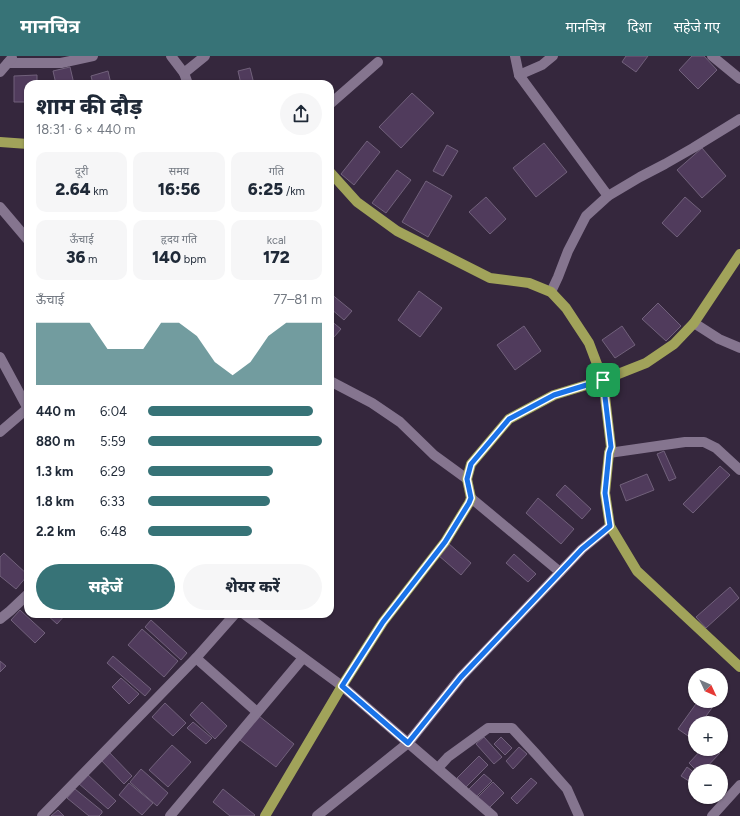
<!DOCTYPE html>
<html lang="hi">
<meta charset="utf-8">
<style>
body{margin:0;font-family:Figtree,"Noto Sans Devanagari",sans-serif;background:#f6f6f7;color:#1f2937;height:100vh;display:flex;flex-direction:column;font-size:15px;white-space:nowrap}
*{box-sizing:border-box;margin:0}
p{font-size:13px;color:#747a83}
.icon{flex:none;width:22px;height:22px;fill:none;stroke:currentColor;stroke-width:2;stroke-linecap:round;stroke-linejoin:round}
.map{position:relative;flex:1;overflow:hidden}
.side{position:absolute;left:24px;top:24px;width:310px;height:538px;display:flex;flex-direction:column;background:#fff;border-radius:12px;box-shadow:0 1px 3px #0004}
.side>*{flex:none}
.needle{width:26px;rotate:134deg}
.fabs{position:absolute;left:688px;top:612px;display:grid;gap:8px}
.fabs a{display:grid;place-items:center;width:40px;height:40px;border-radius:50%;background:#fff;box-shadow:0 1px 3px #0004;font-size:20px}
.pin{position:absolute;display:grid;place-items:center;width:34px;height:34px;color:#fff;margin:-17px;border-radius:8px;box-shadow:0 2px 6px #0006}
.round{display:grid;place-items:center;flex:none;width:42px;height:42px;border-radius:21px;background:#f6f6f7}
.head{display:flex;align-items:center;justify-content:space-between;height:68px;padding:0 12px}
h1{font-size:22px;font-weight:800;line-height:30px}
.stats{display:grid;grid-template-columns:repeat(3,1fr);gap:6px;height:68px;padding:4px 12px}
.stats div{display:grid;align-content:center;border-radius:10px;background:#f6f6f7;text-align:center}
.stats b{font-size:17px;font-weight:800}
.stats small{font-size:11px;font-weight:400}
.stats p{font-size:11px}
.chart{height:112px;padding:8px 12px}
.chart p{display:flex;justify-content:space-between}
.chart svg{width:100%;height:72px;margin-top:4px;fill:#377377;opacity:.7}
.button{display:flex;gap:8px;margin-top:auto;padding:8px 12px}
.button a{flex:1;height:46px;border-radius:24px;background:#377377;color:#fff;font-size:16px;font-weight:800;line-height:46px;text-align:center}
.button a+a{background:#f6f6f7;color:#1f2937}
ul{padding:0 12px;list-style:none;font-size:13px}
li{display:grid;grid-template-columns:64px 48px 1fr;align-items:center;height:30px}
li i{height:10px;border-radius:5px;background:#377377}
header{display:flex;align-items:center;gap:24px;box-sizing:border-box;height:56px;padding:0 20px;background:#377377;color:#fff}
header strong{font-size:19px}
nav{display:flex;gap:22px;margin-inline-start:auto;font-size:14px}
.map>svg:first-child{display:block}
.building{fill:#503b5c;stroke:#71617b}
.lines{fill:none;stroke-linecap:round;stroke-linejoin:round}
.minor{stroke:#85758f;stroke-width:10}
.major{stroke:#a1a35a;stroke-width:10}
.route-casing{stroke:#fff;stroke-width:8}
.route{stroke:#1a73e8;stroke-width:5}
</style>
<header>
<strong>मानचित्र</strong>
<nav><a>मानचित्र</a><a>दिशा</a><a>सहेजे गए</a></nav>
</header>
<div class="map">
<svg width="740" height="760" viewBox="0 0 740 760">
<rect width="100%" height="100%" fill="#35273d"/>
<!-- building -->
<g class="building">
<polygon points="626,0 648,0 636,16 622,6"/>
<polygon points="692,0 704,0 717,14 698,33 679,14"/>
<polygon points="70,11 74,28 56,28 53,15"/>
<polygon points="250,12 254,28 241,28 238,15"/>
<polygon points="108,15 111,28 93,28 91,20"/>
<polygon points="37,19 37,28 28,28 28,46 14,46 14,20"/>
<polygon points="412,37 434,57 401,92 379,71"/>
<polygon points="367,85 380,96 354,129 341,118"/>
<polygon points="544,87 567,116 536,141 513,112"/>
<polygon points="447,89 458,95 443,120 433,115"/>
<polygon points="702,92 726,120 702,142 677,114"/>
<polygon points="397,114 411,124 386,157 372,147"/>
<polygon points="426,125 452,140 428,181 402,166"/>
<polygon points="486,141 506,163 490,178 469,156"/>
<polygon points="685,141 701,155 677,181 662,167"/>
<polygon points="419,235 442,252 420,281 398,264"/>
<polygon points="330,237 352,255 344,264 330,252"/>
<polygon points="658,247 681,270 666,285 642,263"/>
<polygon points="330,264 341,273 334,281 330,278"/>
<polygon points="524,270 541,295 515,314 497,289"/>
<polygon points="622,270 635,289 615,302 602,284"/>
<polygon points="664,395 676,422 669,425 657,398"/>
<polygon points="720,410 730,419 693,457 683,448"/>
<polygon points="647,418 654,434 626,445 620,429"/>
<polygon points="565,429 591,453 582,463 556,439"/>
<polygon points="538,442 574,473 561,488 526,457"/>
<polygon points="448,487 471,507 461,519 438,499"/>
<polygon points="4,497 28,519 16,533 0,520 0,501"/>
<polygon points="514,498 536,518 528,526 506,507"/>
<polygon points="730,531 739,542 706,572 696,561"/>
<polygon points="20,554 45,577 35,587 11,564"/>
<polygon points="46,558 66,558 57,568"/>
<polygon points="151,564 187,597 181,604 145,571"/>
<polygon points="142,573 178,605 164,621 128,589"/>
<polygon points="113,600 151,633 145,640 107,607"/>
<polygon points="0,605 6,610 0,616"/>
<polygon points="121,622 139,638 129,648 112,631"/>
<polygon points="698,645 717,645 701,667 695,667 695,676 691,682 678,673"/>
<polygon points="202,646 227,670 215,683 190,659"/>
<polygon points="165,647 186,667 173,680 152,661"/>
<polygon points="259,660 294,688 276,711 240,684"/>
<polygon points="193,666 212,682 206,688 187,672"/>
<polygon points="484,681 502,701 494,708 476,688"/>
<polygon points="501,681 512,692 505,699 494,688"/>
<polygon points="172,689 191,706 168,731 149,714"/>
<polygon points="519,691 527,698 513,713 506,705"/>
<polygon points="702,693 716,693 720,697 703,715 697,715 689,707"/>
<polygon points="108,695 132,720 124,728 100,703"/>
<polygon points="479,700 488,709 466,731 457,722"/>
<polygon points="687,711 695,717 695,729 681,720"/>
<polygon points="141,713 168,737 157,750 130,726"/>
<polygon points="87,718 116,745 108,753 78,727"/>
<polygon points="484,718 492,725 475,742 468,734"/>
<polygon points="531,722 537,727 517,748 511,742"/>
<polygon points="493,726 504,737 488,753 477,742"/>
<polygon points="129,727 153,747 142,759 119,739"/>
<polygon points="75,733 102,755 102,757 99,760 89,760 67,742"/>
<polygon points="223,733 255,759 254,760 230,760 213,746"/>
<polygon points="58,754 64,760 51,760"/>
</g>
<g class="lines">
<!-- minor -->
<g class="minor">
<polyline points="171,0 184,17 188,28"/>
<polyline points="515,0 519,19 608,140"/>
<polyline points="712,0 740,23"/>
<polyline points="8,7 61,7 93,0"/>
<polyline points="0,16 12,2"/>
<polyline points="184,17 205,0"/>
<polyline points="519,19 542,9 553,0"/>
<polyline points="330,48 378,6"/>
<polyline points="0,151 28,184"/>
<polyline points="551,236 558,221 568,195 586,160 608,140 640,121 665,108 693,92 740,63"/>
<polyline points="694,267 719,283 740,292"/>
<polyline points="0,301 28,353"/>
<polyline points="330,325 372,347 400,366 434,399 467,423"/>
<polyline points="0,376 28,352"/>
<polyline points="609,397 685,386 704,386 716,392 740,414"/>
<polyline points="471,442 560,516"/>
<polyline points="244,558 342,630 493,760"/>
<polyline points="0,563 10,555 28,538"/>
<polyline points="196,602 257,656"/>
<polyline points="438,712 448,701 488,672 512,672 536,698 567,733 579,760"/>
<polyline points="42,760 196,602 235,558"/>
<polyline points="170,760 303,602"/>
<polyline points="317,760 408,687 461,621 582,493 610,470"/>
<polyline points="712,760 740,729"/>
</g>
<!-- major -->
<g class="major">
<polyline points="0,86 28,88"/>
<polyline points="330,116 357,146 397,175 490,222 529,227 551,236 566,252 589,287 603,324 611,391 609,397 605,437 610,470 637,515 740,611"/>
<polyline points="265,760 342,630 383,566 445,486 469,447 471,442 467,423 471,408 509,363 554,339 603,324 646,307 674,288 694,267 740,198"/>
</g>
</g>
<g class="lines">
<!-- route casing -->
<g class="route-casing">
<polygon id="route" points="603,324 611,391 609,397 605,437 610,470 582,493 461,621 408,687 342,630 383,566 445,486 469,447 471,442 467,423 471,408 509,363 554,339"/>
</g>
<!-- route -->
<use href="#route" class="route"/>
</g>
</svg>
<div class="fabs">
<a><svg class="needle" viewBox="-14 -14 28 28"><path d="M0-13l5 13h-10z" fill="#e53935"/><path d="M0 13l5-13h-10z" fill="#747a83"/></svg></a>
<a>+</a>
<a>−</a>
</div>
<div class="pin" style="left:603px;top:324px;background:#1e9e55"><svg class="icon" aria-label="arrive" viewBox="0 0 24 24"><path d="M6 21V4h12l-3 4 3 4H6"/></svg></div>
<section class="side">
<div class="head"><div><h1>शाम की दौड़</h1><p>18:31 · 6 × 440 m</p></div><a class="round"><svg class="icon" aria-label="share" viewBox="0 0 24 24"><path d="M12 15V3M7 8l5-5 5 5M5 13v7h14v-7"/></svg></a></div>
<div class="stats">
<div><p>दूरी</p><b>2.64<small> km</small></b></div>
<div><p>समय</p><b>16:56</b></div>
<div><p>गति</p><b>6:25<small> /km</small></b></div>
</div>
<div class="stats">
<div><p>ऊँचाई</p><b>36<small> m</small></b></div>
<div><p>हृदय गति</p><b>140<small> bpm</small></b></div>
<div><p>kcal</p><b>172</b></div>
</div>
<div class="chart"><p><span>ऊँचाई</span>77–81 m</p>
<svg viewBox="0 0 160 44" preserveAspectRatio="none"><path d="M0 44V6L10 6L20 6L30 6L40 22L50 22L60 22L70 6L80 6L90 14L100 30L110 38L120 30L130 14L140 6L150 6L160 6V44z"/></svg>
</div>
<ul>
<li><b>440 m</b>6:04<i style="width:95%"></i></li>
<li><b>880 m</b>5:59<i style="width:100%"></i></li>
<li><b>1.3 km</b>6:29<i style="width:72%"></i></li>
<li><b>1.8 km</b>6:33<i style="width:70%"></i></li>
<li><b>2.2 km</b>6:48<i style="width:60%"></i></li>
</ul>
<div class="button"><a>सहेजें</a><a>शेयर करें</a></div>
</section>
</div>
